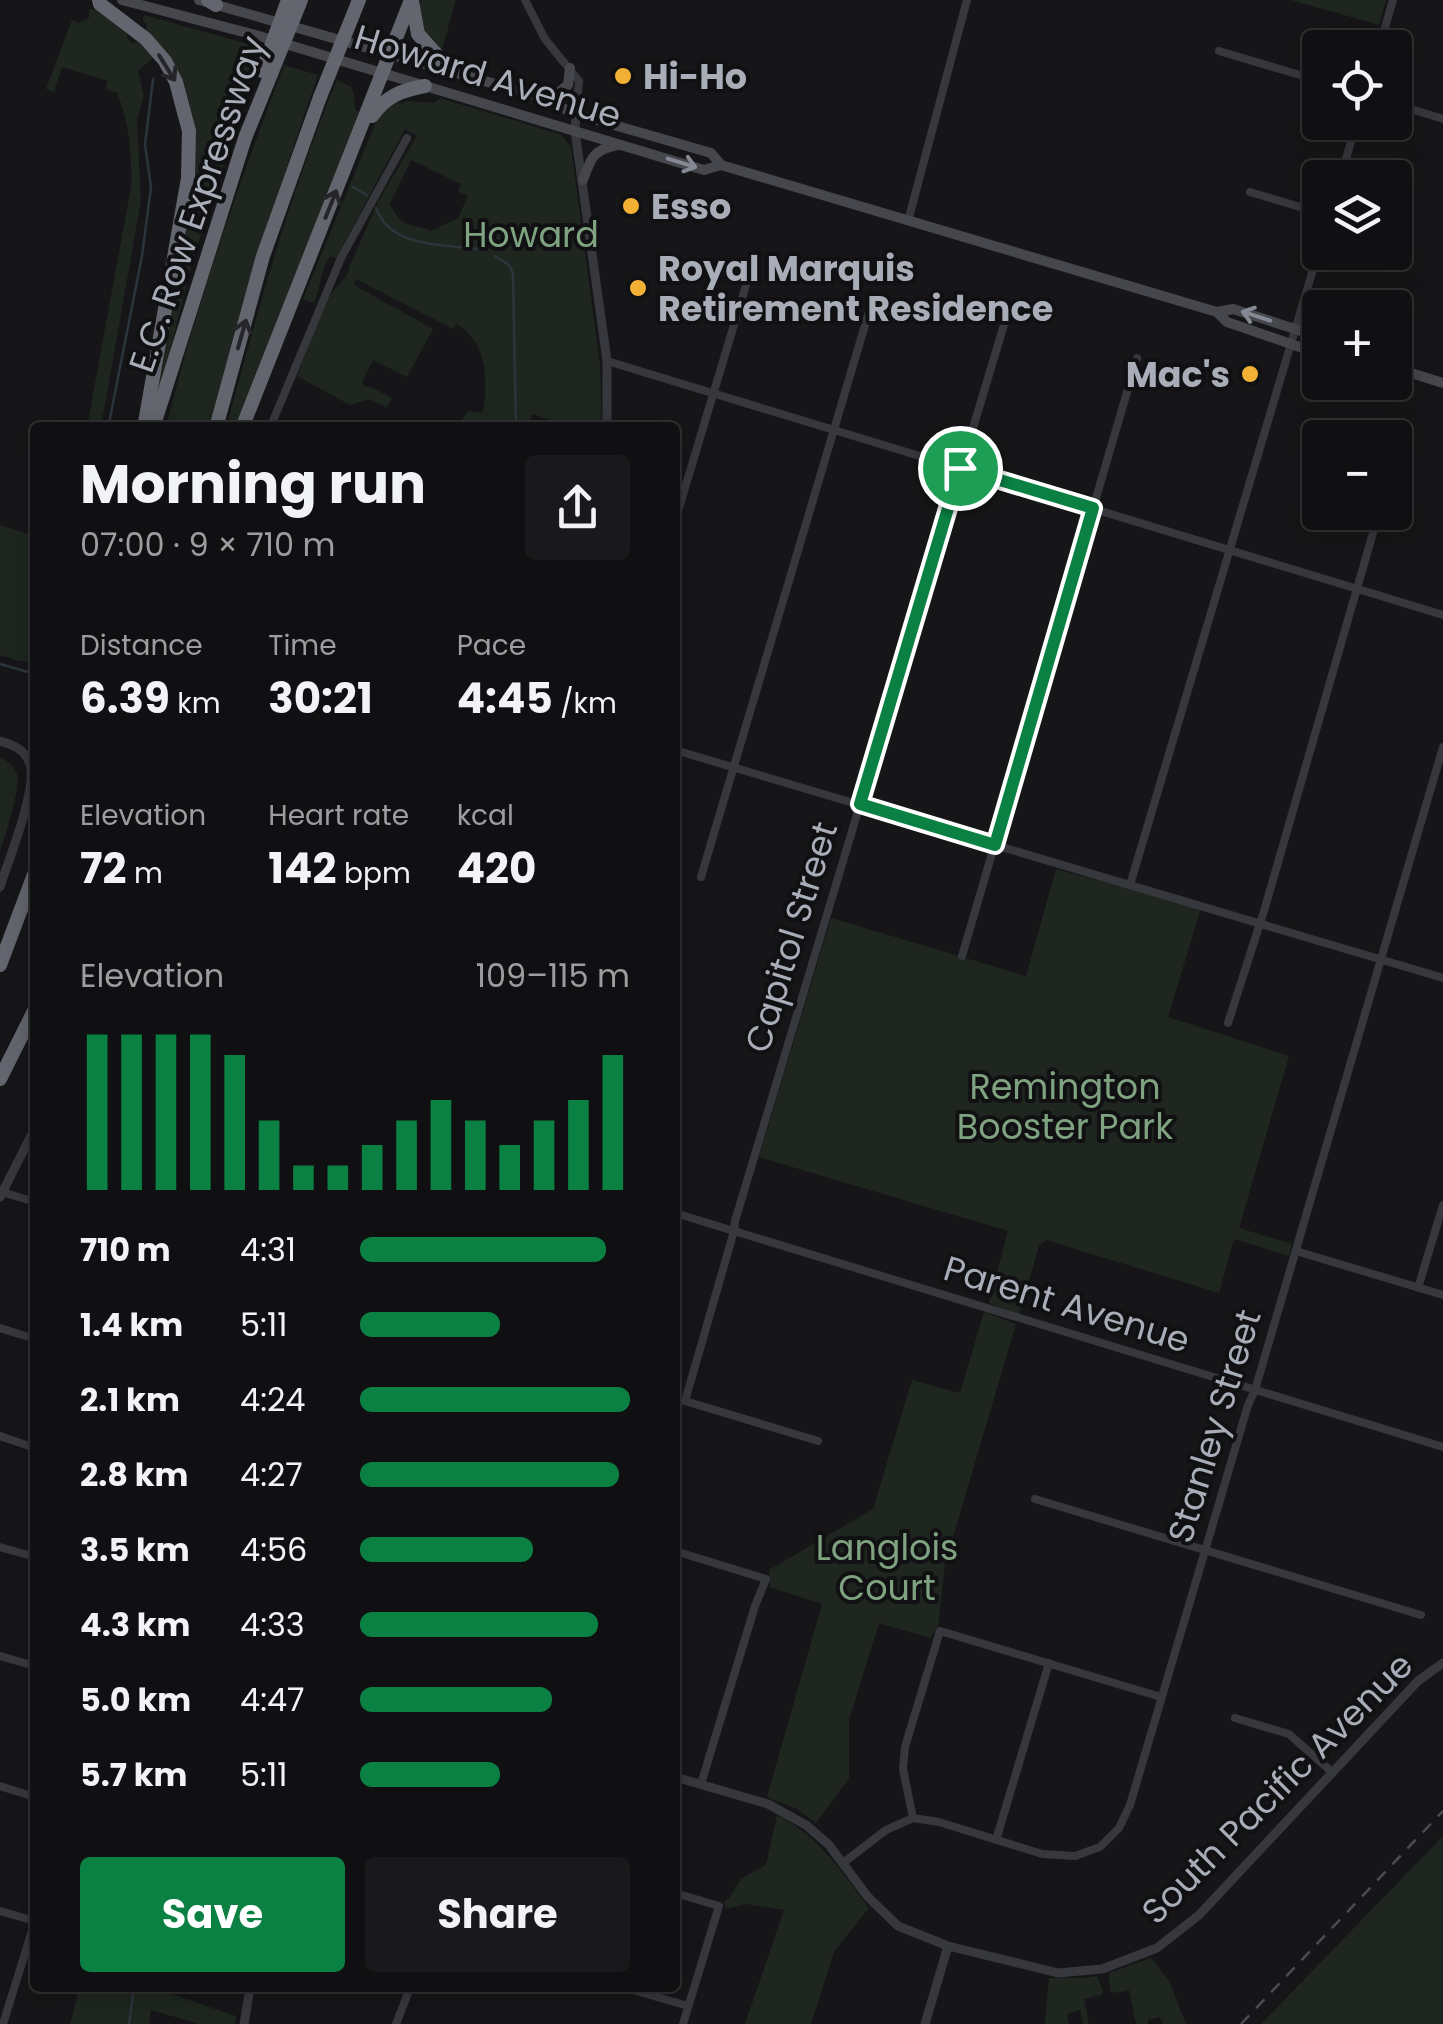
<!DOCTYPE html>
<meta charset="utf-8">
<style>
body{margin:0;font-family:Poppins,sans-serif;background:#19191b;color:#f1f3f6;height:100vh;display:flex;flex-direction:column;font-size:38px;white-space:nowrap}
*{box-sizing:border-box;margin:0}
p{font-size:32px;color:#9c9d9f}
.icon{flex:none;width:55px;height:55px;fill:none;stroke:currentColor;stroke-width:2;stroke-linecap:round;stroke-linejoin:round}
.map{position:relative;flex:1;overflow:hidden}
.drawer{position:absolute;left:30px;top:422px;width:650px;height:1570px;display:flex;flex-direction:column;background:#101012;border-radius:10px;box-shadow:0 5px 25px #0003,0 0 0 2px #303032}
.drawer>*{flex:none}
.buttons{position:absolute;left:1302px;top:30px;display:grid;gap:20px}
.buttons a{display:grid;place-items:center;width:110px;height:110px;border-radius:10px;background:#101012;box-shadow:0 5px 25px #0003,0 0 0 2px #303032;font-size:50px}
.pin{position:absolute;display:grid;place-items:center;width:85px;height:85px;color:#fff;margin:-42px;border:5px solid #fff;border-radius:50%;box-shadow:0 2px 10px #0007}
.round{display:grid;place-items:center;flex:none;width:105px;height:105px;border-radius:10px;background:#19191b}
.overview{display:flex;align-items:center;justify-content:space-between;height:170px;padding:0 50px}
h1{font-size:55px;font-weight:700;line-height:75px}
.figures{display:grid;grid-template-columns:repeat(3,1fr);gap:15px;height:170px;padding:10px 50px}
.figures div{display:grid;align-content:center}
.figures b{font-size:42px;font-weight:700}
.figures small{font-size:28px;font-weight:400}
.figures p{font-size:28px}
.chart{height:280px;padding:20px 50px}
.chart p{display:flex;justify-content:space-between}
.chart svg{width:100%;height:180px;margin-top:10px;stroke:#0b8043;stroke-width:6}
.action{display:flex;gap:20px;margin-top:auto;padding:20px 50px}
.action a{flex:1;height:115px;border-radius:10px;background:#0b8043;color:#fff;font-size:40px;font-weight:700;line-height:115px;text-align:center}
.action a+a{background:#19191b;color:#f1f3f6}
ul{padding:0 50px;list-style:none;font-size:32px}
li{display:grid;grid-template-columns:160px 120px 1fr;align-items:center;height:75px}
li i{height:25px;border-radius:12px;background:#0b8043}
.map>svg:first-child{display:block}
.green{fill:#1e261f;fill-rule:evenodd}
.lines{fill:none;stroke-linecap:round;stroke-linejoin:round}
.stream{stroke:#2c353c;stroke-width:2.5}
.minor{stroke:#37383d;stroke-width:8}
.tertiary{stroke:#37383d;stroke-width:9}
.secondary{stroke:#45474d;stroke-width:10}
.motorway{stroke:#63666e;stroke-width:14}
.rail{stroke:#4a4c52;stroke-width:2.5;stroke-dasharray:12 10;stroke-linecap:butt}
.motorway-bridge{stroke:#63666e;stroke-width:14}
.oneway{stroke:#26262a}
.oneway2{stroke:#858993}
.route-casing{stroke:#fff;stroke-width:20}
.route{stroke:#0b8043;stroke-width:12}
.poi-dot{fill:#f2b134;stroke:#111113;stroke-width:4}
.labels{text-anchor:middle;dominant-baseline:central;stroke-width:8;stroke-linejoin:round;paint-order:stroke}
.street-label{font-size:35px;fill:#a8adb8;stroke:#111113}
.poi-label{font-size:35px;font-weight:bold;fill:#a8adb8;stroke:#111113;text-anchor:start}
.park-label{font-size:35px;fill:#7fa381;stroke:#111113}
</style>
<div class="map">
<svg width="1443" height="2024" viewBox="0 0 1443 2024">
<rect width="100%" height="100%" fill="#161618"/>
<!-- green -->
<g class="green">
<path d="M421 0H456L441 53C426 34 415 25 421 0Z"/>
<polygon points="1291,0 1386,0 1379,25"/>
<path d="M89 9 97 10 128 29C126 36 126 39 132 43L142 41 154 57 138 71 144 96 137 120 141 201 101 427H87L131 187C132 155 130 123 117 93L105 89 108 81 62 67 54 92 46 89 72 20 79 23 89 18Z"/>
<polygon points="144,15 252,45 248,55 258,59 192,263 152,423 193,128 145,33 147,26 143,20"/>
<path d="M284 65 318 75C277 193 242 307 210 427L166 428C196 304 239 184 284 65Z"/>
<path d="M337 80 351 87 354 94 355 110 359 112 238 427 226 428C258 310 290 192 337 80Z"/>
<path d="M440 98 562 135 571 148 600 364 602 427H569L532 414 529 427H457L468 411 483 413C488 382 488 341 456 324L453 329 356 279 354 285 433 329 407 377 373 360 362 382 366 387H370L392 398 386 408 370 399 350 405 297 376C307 350 316 323 329 298 335 285 348 280 350 265L379 200 417 136 405 129 336 258 330 256C320 271 321 287 314 303L303 299 379 114 394 99 401 104 407 101 434 103ZM411 160 461 184 458 191 468 196 458 218 431 231C407 221 404 231 390 204Z"/>
<polygon points="0,525 35,536 35,662 19,661 0,655"/>
<path d="M0 757C7 761 14 765 17 774 21 788 5 836 0 852Z"/>
<polygon points="1056,869 1201,908 1168,1017 1289,1056 1239,1228 1292,1244 1289,1256 1234,1239 1219,1293 1046,1240 1039,1246 1019,1315 989,1303 1008,1231 759,1157 831,918 1026,976"/>
<polygon points="984,1312 1016,1324 945,1564 938,1626 930,1638 879,1623 849,1720 849,1778 816,1823 797,1809 767,1797 822,1604 770,1587 769,1570 873,1509 912,1380 960,1393"/>
<path d="M777 1815C819 1836 842 1872 869 1908L834 1952 811 2024H745L784 1910 746 1904 726 1909 724 1902 729 1898 741 1879 766 1865Z"/>
<polygon points="1443,1836 1443,2024 1261,2024"/>
<polygon points="1151,1958 1169,1981 1186,2024 1163,2024 1160,2017 1148,2020 1148,2024 1136,2024 1129,1990 1115,1993 1110,1991 1109,1973"/>
<polygon points="1097,1976 1103,1991 1101,1995 1084,1999 1089,2024 1083,2024 1080,2010 1067,2014 1069,2024 1045,2024 1049,1978 1085,1978"/>
<polygon points="79,1988 153,1988 236,2016 235,2024 199,2024 151,2010 149,2024 70,2024"/>
</g>
<g class="lines">
<!-- stream -->
<g class="stream">
<polyline points="353,187 367,195"/>
<path d="M376 208C390 248 445 245 480 249"/>
<polyline points="495,256 509,265 513,274 516,428"/>
<polyline points="108,428 142,256 151,187 145,145 153,79"/>
<polyline points="0,664 35,674"/>
<polyline points="129,2024 134,1988"/>
</g>
<!-- minor -->
<g class="minor">
<polyline points="525,0 545,39 579,81 576,114"/>
<polyline points="1379,48 1393,0"/>
<polyline points="1219,51 1320,81"/>
<polyline points="1395,104 1443,119"/>
<polyline points="1340,178 1357,122"/>
<polyline points="1250,192 1320,213"/>
<polyline points="908,221 967,0"/>
<polyline points="607,361 1443,615"/>
<polyline points="270,428 341,258 407,138"/>
<polyline points="1395,458 1401,438"/>
<polyline points="675,521 749,275"/>
<polyline points="675,750 1443,978"/>
<polyline points="701,877 868,315"/>
<polyline points="1130,885 1320,246"/>
<polyline points="962,956 1137,358"/>
<polyline points="1228,1023 1264,911 1379,512"/>
<polyline points="2,1192 35,1202"/>
<polyline points="675,1213 1443,1447"/>
<polyline points="1296,1251 1443,1295"/>
<polyline points="1418,1288 1443,1205"/>
<polyline points="0,1328 35,1339"/>
<polyline points="675,1398 818,1441"/>
<polyline points="685,1401 734,1231 735,1221 1006,318"/>
<polyline points="0,1436 35,1448"/>
<polyline points="1035,1499 1421,1615"/>
<polyline points="0,1547 35,1557"/>
<polyline points="675,1551 766,1579 755,1606 701,1784"/>
<polyline points="0,1656 35,1666"/>
<polyline points="1235,1718 1289,1734 1333,1773"/>
<polyline points="0,1786 35,1797"/>
<polyline points="913,1818 903,1769 905,1747 940,1631 1161,1697"/>
<polyline points="996,1840 1049,1663"/>
<polyline points="843,1863 886,1830 913,1818 939,1822 1042,1854 1075,1856 1100,1847 1119,1828 1130,1805 1248,1405 1255,1390 1443,747"/>
<polyline points="675,1893 719,1906 683,2024"/>
<polyline points="0,1911 35,1921 3,2024"/>
<polyline points="626,1988 688,2006"/>
<polyline points="396,2024 410,1988"/>
</g>
<!-- tertiary -->
<g class="tertiary">
<polyline points="576,114 575,131 607,361 607,428"/>
<path d="M0 741C13 745 25 749 30 764 38 788 8 861 0 887"/>
<polyline points="0,1197 35,1128"/>
<polyline points="675,1777 768,1804 806,1825 829,1845 868,1897 898,1926 948,1946 1058,1973 1102,1969 1157,1948 1199,1915 1418,1681 1443,1663"/>
<polyline points="244,2024 250,1988"/>
<polyline points="925,2024 948,1946"/>
</g>
<!-- secondary -->
<g class="secondary">
<polyline points="122,0 259,36 704,170 721,165"/>
<polyline points="199,0 534,95 576,114 711,153 721,165 1217,312 1227,322 1320,354"/>
<polyline points="539,95 558,93 568,85 570,68"/>
<path d="M583 180C591 158 593 150 617 145"/>
<polyline points="1217,312 1233,309 1320,337"/>
<polyline points="1395,368 1443,383"/>
</g>
<!-- motorway -->
<g class="motorway">
<polyline points="99,0 100,4 146,39 165,61 176,82 189,131 188,178 144,428"/>
<polyline points="208,0 216,5"/>
<polyline points="412,1 418,34 452,72"/>
<path d="M372 116C386 96 402 90 425 86"/>
<polyline points="153,428 245,138 271,74"/>
<polyline points="216,428 263,256 320,97"/>
<polyline points="242,428 411,0"/>
<polyline points="0,965 35,872"/>
<polyline points="0,1079 35,1009"/>
</g>
<!-- rail -->
<polyline class="rail" points="1241,2024 1443,1811"/>
<!-- motorway-bridge -->
<g class="motorway-bridge">
<polyline points="262,71 288,0"/>
<polyline points="271,74 301,0"/>
<polyline points="320,97 359,0"/>
</g>
</g>
<!-- one-way arrows -->
<defs><path id="oneway-shaft" d="M-6 0H5M1.5-3L5.5 0L1.5 3" fill="none" stroke-width="1.6" stroke-linecap="round" stroke-linejoin="round" transform="scale(2.5)"/></defs>
<g class="oneway">
<use href="#oneway-shaft" transform="translate(167 68) rotate(58)"/>
<use href="#oneway-shaft" transform="translate(331 204) rotate(-68)"/>
<use href="#oneway-shaft" transform="translate(242 334) rotate(-74)"/>
</g>
<g class="oneway2">
<use href="#oneway-shaft" transform="translate(682 163) rotate(17)"/>
<use href="#oneway-shaft" transform="translate(1256 316) rotate(-162)"/>
</g>
<g class="lines">
<!-- route casing -->
<g class="route-casing">
<polygon id="route" points="960,468 1093,508 995,845 860,804"/>
</g>
<!-- route -->
<use href="#route" class="route"/>
</g>
<!-- markers -->
<g class="poi-dot">
<circle cx="623" cy="76" r="10"/>
<circle cx="631" cy="206" r="10"/>
<circle cx="638" cy="288" r="10"/>
<circle cx="1250" cy="374" r="10"/>
</g>
<g class="labels">
<!-- street labels -->
<g class="street-label">
<text transform="translate(488 76) rotate(17)">Howard Avenue</text>
<text transform="translate(197 204) rotate(-71)">E.C. Row Expressway</text>
<text transform="translate(791 937) rotate(-73)">Capitol Street</text>
<text transform="translate(1067 1304) rotate(17)">Parent Avenue</text>
<text transform="translate(1214 1426) rotate(-73)">Stanley Street</text>
<text transform="translate(1277 1788) rotate(-45)">South Pacific Avenue</text>
</g>
<!-- poi labels -->
<g class="poi-label">
<text x="643" y="76">Hi-Ho</text>
<text x="651" y="206">Esso</text>
<text x="658" y="268">Royal Marquis<tspan x="658" dy="40">Retirement Residence</tspan></text>
<text x="1230" y="374" text-anchor="end">Mac's</text>
</g>
<!-- park labels -->
<g class="park-label">
<text x="531" y="234">Howard</text>
<text x="1065" y="1086">Remington<tspan x="1065" dy="40">Booster Park</tspan></text>
<text x="887" y="1547">Langlois<tspan x="887" dy="40">Court</tspan></text>
</g>
</g>
</svg>
<div class="buttons">
<a><svg class="icon" aria-label="locate" viewBox="0 0 24 24"><circle cx="12" cy="12" r="6"/><path d="M12 2v4M12 18v4M2 12h4M18 12h4"/></svg></a>
<a><svg class="icon" aria-label="layers" viewBox="0 0 24 24"><path d="M12 4l9 5-9 5-9-5zM3 14l9 5 9-5"/></svg></a>
<a>+</a>
<a>−</a>
</div>
<div class="pin" style="left:960px;top:468px;background:#1e9e55"><svg class="icon" aria-label="arrive" viewBox="0 0 24 24"><path d="M6 21V4h12l-3 4 3 4H6"/></svg></div>
<section class="drawer">
<div class="overview"><div><h1>Morning run</h1><p>07:00 · 9 × 710 m</p></div><a class="round"><svg class="icon" aria-label="share" viewBox="0 0 24 24"><path d="M12 15V3M7 8l5-5 5 5M5 13v7h14v-7"/></svg></a></div>
<div class="figures">
<div><p>Distance</p><b>6.39<small> km</small></b></div>
<div><p>Time</p><b>30:21</b></div>
<div><p>Pace</p><b>4:45<small> /km</small></b></div>
</div>
<div class="figures">
<div><p>Elevation</p><b>72<small> m</small></b></div>
<div><p>Heart rate</p><b>142<small> bpm</small></b></div>
<div><p>kcal</p><b>420</b></div>
</div>
<div class="chart"><p><span>Elevation</span>109–115 m</p>
<svg viewBox="0 0 160 44" preserveAspectRatio="none"><path d="M5 44V6M15 44V6M25 44V6M35 44V6M45 44V11M55 44V27M65 44V38M75 44V38M85 44V33M95 44V27M105 44V22M115 44V27M125 44V33M135 44V27M145 44V22M155 44V11"/></svg>
</div>
<ul>
<li><b>710 m</b>4:31<i style="width:91%"></i></li>
<li><b>1.4 km</b>5:11<i style="width:52%"></i></li>
<li><b>2.1 km</b>4:24<i style="width:100%"></i></li>
<li><b>2.8 km</b>4:27<i style="width:96%"></i></li>
<li><b>3.5 km</b>4:56<i style="width:64%"></i></li>
<li><b>4.3 km</b>4:33<i style="width:88%"></i></li>
<li><b>5.0 km</b>4:47<i style="width:71%"></i></li>
<li><b>5.7 km</b>5:11<i style="width:52%"></i></li>
</ul>
<div class="action"><a>Save</a><a>Share</a></div>
</section>
</div>
